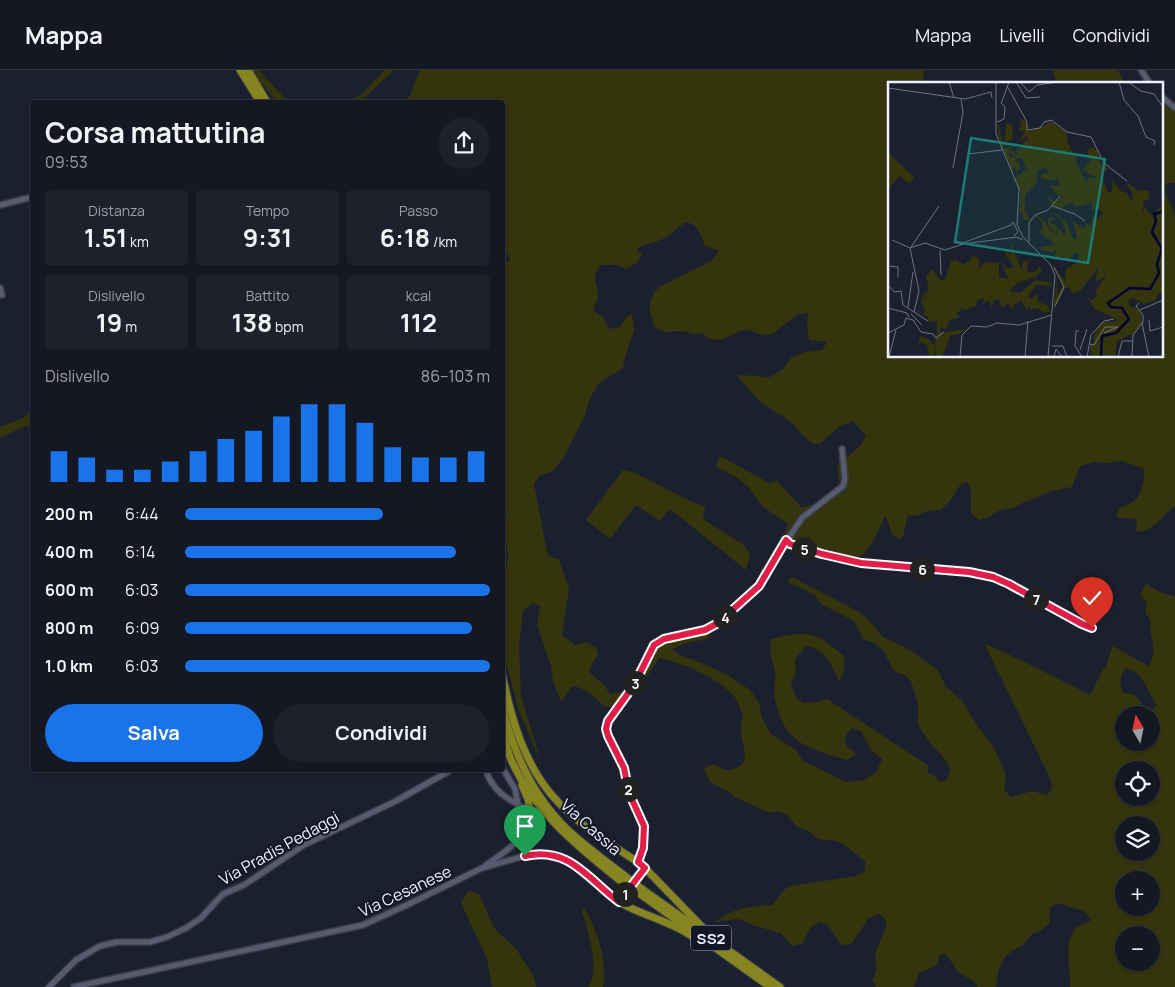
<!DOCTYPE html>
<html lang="it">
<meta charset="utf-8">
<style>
body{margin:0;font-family:Manrope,sans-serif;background:#1d212b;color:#f1f3f6;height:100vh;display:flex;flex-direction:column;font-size:19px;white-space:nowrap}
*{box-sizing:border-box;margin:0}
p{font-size:16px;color:#9da0a6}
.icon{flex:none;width:28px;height:28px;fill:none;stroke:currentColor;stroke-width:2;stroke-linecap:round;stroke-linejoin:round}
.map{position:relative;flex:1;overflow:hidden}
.details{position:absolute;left:30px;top:30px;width:475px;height:672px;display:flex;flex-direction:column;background:#141823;border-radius:5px;box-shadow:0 1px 4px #0004,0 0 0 1px #333741}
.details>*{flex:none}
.needle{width:32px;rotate:351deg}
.controls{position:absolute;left:1115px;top:636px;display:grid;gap:10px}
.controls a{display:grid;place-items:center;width:45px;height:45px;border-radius:50%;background:#141823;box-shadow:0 1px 4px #0004,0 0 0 1px #333741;font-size:25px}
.pin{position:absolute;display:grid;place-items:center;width:42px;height:42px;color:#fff;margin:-51px -21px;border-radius:50% 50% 50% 0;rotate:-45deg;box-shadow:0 0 5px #0007}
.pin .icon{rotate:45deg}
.km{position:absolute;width:25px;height:25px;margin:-12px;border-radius:50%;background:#222;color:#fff;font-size:14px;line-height:25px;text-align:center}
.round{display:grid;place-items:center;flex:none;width:52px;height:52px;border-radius:26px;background:#1d212b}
.overview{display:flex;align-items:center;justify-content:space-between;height:85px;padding:0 15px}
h1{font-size:28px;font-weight:700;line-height:38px}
.metrics{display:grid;grid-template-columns:repeat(3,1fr);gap:8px;height:85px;padding:5px 15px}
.metrics div{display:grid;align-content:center;border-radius:5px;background:#1d212b;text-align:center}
.metrics b{font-size:25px;font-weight:700}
.metrics small{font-size:14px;font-weight:400}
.metrics p{font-size:14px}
.chart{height:140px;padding:10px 15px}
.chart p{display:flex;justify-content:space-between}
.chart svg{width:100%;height:90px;margin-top:5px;stroke:#1a73e8;stroke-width:6}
.primary-button{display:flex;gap:10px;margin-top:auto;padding:10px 15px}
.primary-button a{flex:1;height:58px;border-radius:30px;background:#1a73e8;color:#fff;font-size:20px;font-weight:700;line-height:58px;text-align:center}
.primary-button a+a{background:#1d212b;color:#f1f3f6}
ul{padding:0 15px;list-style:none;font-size:16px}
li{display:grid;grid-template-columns:80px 60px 1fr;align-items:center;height:38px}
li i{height:12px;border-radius:6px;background:#1a73e8}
header{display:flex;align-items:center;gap:30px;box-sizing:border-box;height:70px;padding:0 25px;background:#141823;border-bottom:1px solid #333741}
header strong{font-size:24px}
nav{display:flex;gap:28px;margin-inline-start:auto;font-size:18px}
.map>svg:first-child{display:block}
.green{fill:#34340d;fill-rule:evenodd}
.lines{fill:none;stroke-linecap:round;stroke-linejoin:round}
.minor-casing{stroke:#393d4a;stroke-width:8}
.highway-casing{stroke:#393d4a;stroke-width:9}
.minor{stroke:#565c6e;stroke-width:5}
.highway{stroke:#878520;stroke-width:7}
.highway-bridge-casing{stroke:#393d4a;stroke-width:9;stroke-linecap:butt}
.highway-bridge{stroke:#878520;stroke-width:7}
.route-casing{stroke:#fff;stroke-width:10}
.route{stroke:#e11d48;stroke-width:6}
.labels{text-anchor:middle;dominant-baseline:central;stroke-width:4;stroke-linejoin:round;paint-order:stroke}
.shield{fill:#121725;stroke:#acb0bc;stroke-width:1}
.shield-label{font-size:15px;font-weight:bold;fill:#eef2fd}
.street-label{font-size:16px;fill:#eef2fd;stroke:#121725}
.inset-river{fill:none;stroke:#030034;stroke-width:2.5}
.inset-road{fill:none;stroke:#6f7481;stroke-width:1}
.view{fill:#1a7c75;fill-opacity:0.15;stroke:#1a7c75;stroke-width:2.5}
.inset-edge{fill:none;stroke:#eef2fd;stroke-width:2.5}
</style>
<header>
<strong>Mappa</strong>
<nav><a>Mappa</a><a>Livelli</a><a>Condividi</a></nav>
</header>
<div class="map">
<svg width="1175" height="917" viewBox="0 0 1175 917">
<rect width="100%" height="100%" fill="#1b202f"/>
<!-- green -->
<g class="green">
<path d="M252 0H259L288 32H276C269 21 259 12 252 0Z"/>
<polygon points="385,0 394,0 363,29 357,32 346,32 361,25"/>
<path d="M420 0H924L923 14H889V286H1161V30L1168 38 1175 42V113H1168L1165 116C1165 125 1167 128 1171 136 1173 140 1174 144 1175 148V436C1162 445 1154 462 1137 462L1136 459 1137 449 1119 448 1116 446C1118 433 1127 438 1134 431 1142 425 1145 409 1144 400L1140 397 1121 391 1109 393 1095 392 1080 396 1072 417 1052 421 1020 434C1014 439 1008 438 1001 440 993 443 988 449 979 450L971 443V420L968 412C957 413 957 423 950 431 947 434 943 437 940 440L927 441 918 446 908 445 903 466 900 469C887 466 892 454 885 446 878 459 872 480 859 488L855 486 845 487 794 472 784 464 788 454 762 436 750 419 737 408 716 396 720 386 769 413 777 411 801 437C814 438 830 423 840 415L837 396 861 375 866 366 853 351 840 356 820 374H813L803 365 790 351 761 333 739 308V305L770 307 783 299 792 287 805 282 822 280 827 272 809 270 807 257 808 243 797 245 771 265C767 265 763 265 759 264 755 263 751 260 747 260 731 260 721 280 702 263L696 264 682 261 664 262 654 256C649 239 646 232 659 217L711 191 719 181 705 176C701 166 699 155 686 152 677 157 672 165 663 169 653 174 647 171 637 180L642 185 638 192 626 199 617 195H601C591 208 596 209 598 223 599 228 595 235 593 240L603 248 610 259 620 257 625 249 632 243 634 261 626 283 623 298 599 313 590 328 585 345 564 387 552 402 540 405 534 414 548 486 559 489 569 519 562 565 575 575 586 572 596 577 598 585 593 592 589 602 605 616 610 624 625 621 616 636 605 637C595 627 586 618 572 616L561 631 553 612 551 596 537 555 540 536 533 533 523 541 519 576 521 626 541 692 519 641 507 597 504 562V520L508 484 505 465 507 446 502 434V194L510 190 503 175 502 32H405L410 25Z"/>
<polygon points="1053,0 1118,0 1125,14 1056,14"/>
<polygon points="32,340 32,357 25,356 0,368 0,357 23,348"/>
<polygon points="623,400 633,402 692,432 705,436 703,449 745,476 750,485 746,500 670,439 660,451 636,435 610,469 586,450"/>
<path d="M792 507 859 542 868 549 883 567 905 577 938 600 945 615 962 631 977 655 994 678 1006 704 1004 719 1011 727 1032 721 1047 725C1055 718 1051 710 1047 702L984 573 1035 597 1090 625 1103 599 1107 596V592L1113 576 1148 596C1160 577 1148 570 1151 551L1145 542 1147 534 1140 523 1146 514 1160 522 1175 526V917H1070C1071 900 1062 872 1077 857 1081 854 1088 852 1092 850L1083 841 1057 833 1050 838 1049 854 1041 861 1032 864 1022 876 1013 880 1005 887 998 902 996 917H978C970 905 964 909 958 901 953 896 951 889 945 884L940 885 937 895 919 903 914 917H876L872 910C880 896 873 894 876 882 878 873 884 864 887 855L883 846 879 844 869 848 851 874 841 875 828 855 819 852 810 858 803 873 794 876 790 874 781 863 752 855 739 849 715 852C732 838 751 836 772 835L785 819 790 816 856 806 865 801V791L846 776 837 771 818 769 807 760 797 757 788 746 779 741 770 743 734 727 731 723 710 712 704 699 713 694C723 699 728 703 738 697 742 695 744 693 745 688 745 671 737 665 743 646 740 639 738 630 733 625 717 608 682 592 659 588L639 619 636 617C640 605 645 586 654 578 667 565 697 563 714 559L707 569 686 573 672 579 680 585 702 593 729 606 750 620 759 633 762 648 770 663 797 681 802 690 846 712 864 710 877 701 882 689 871 680 861 661 851 658 845 667 847 677 857 684 847 690C809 679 784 674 775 630 773 622 776 612 775 603 773 588 768 586 771 569 808 560 814 561 844 586V602L839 611C831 594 825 578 806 576L795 589 796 602 791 612 796 627 803 633 817 632 827 629 929 696 927 703 932 704 941 712 946 711 950 701 949 696 947 692 928 670 920 658 918 653V634L911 611 904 605 894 601 883 580 872 572 864 570 854 551 821 534 814 524 787 512ZM1126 598C1146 604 1145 620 1157 635L1153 639 1143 635 1134 624 1123 623C1120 613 1119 607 1126 598ZM1124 645H1151V672H1124ZM1124 700H1151V728H1124ZM1124 755H1151V782H1124ZM1124 810H1151V838H1124ZM1124 865H1151V892H1124Z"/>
<polygon points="469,820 479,824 494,858 517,880 534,907 536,917 492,917 487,889 461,833"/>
<path d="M585 838C597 863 608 889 603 917H589C600 894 588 864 582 841Z"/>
</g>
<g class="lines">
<!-- minor casing -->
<g class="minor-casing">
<g id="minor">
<polyline points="1141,0 1150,14"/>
<polyline points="1161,26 1175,38"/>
<polyline points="0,135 32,127"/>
<polyline points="0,218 2,225"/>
<path d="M786 470C798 481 820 484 836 488 886 501 940 494 990 507 1025 515 1058 545 1091 558"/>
<polyline points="502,697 515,719 518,735"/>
<path d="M486 700C492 722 511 731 530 741 529 768 506 781 486 795"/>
<polyline points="49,917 76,890 100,876 117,872 150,872 167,867 186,858 201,848 223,824 244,815 304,775 396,731 451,700"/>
<path d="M74 917 363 855 409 834 482 798 531 784H551L569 791 604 821 619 832 645 798 638 792C652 763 640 751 630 725 627 717 627 707 624 699 620 686 612 675 607 663V657L610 649 634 615 653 577 664 569 709 558 725 546 759 516 772 493 802 448 843 416 845 409 842 379"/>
</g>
</g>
<!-- highway casing -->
<g class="highway-casing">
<g id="highway">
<polyline points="240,0 260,32"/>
<polyline points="248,0 267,32"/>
<path d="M502 603C511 649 525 698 558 732 580 756 610 774 638 792"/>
<path d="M502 635C513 682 532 726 568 760 586 777 606 791 625 806"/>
<path d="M502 661C505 669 507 678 510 687 532 740 578 777 622 812"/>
<polyline points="522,715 528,729 530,741"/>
<polyline points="645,798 704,859"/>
<polyline points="642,819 780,917"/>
<polyline points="640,824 770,917"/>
<path d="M619 832C643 846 671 851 693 867"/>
</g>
</g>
<!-- minor -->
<use href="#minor" class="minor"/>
<!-- highway -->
<use href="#highway" class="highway"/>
<!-- highway-bridge casing -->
<g class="highway-bridge-casing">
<g id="highway-bridge">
<polyline points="625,806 642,819"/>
<polyline points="622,812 640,824"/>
</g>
</g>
<!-- highway-bridge -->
<use href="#highway-bridge" class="highway-bridge"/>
</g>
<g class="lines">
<!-- route casing -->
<g class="route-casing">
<path id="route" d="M525 786C569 776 588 809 619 832L645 798 638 792 643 778 644 756 629 723 624 698 608 666 606 659 608 651 634 615 654 575 664 569 705 560 718 553 759 516 786 470 790 474 822 484 861 493 969 502 993 507 1009 514 1082 554 1092 558"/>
</g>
<!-- route -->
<use href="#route" class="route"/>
</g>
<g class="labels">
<!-- shield labels -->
<rect class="shield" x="691" y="855.5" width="40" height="25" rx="4"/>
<g class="shield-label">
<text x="711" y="868">SS2</text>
</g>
<!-- street labels -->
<g class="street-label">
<text transform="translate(591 757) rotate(42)">Via Cassia</text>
<text transform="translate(279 778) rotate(-29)">Via Pradis Pedaggi</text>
<text transform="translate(405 821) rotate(-25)">Via Cesanese</text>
</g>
</g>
<!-- overview -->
<g transform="translate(888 12)">
<rect width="275" height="275" fill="#1b202f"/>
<path d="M132 37 138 39 140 49 154 45 162 39 178 50 180 61 185 72 188 71V80L199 102 200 96H209L194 88 202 79 199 68 203 65 210 69 211 80 220 87 213 92 220 110 224 111 225 94 226 101 233 109 239 111 244 121V110L238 100 249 108 262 109 260 119 256 118 254 135 257 124 261 132 266 133 275 120V211L270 212 268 218 256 222 245 216 240 219 242 224 252 228 254 241 246 251 229 259 227 275H203L202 263H206L205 255 211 243 217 239 226 240 229 237 206 227 200 216 205 218 209 214 207 210 219 193 207 201 210 186 193 208 184 212 182 206H177L165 230 169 196V213L175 203 163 181 177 199 178 187 188 181 192 172 188 170 179 179 174 174 167 179 168 168 163 171 149 166 167 162 151 150 155 148 154 139 148 135 144 138 147 134 154 133 150 134 157 140 162 149 169 152V147L167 150 162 147 160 142 161 135H165L168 140 164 136 162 142H166L178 154 176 142 164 128 179 141 185 157H189L185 139 196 147 199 142 203 144 204 135 210 137 215 131 210 127 204 129V121L187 125 185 120 172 127 165 124 158 113 167 120 175 113H169L162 104 172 103 170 98 153 97V93L161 90 158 86 148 90 150 99 137 113V130L143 138H136L133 127 132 144V111L127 96 138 87 135 78 125 74 120 68 122 75 129 76 126 80 131 79 132 87 128 90V86L125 87V92L111 57 110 51V40L116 67 129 62 122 67 130 74 128 68 140 57 139 54 132 60 137 48 131 49V45L124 43 125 57 117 60 118 41 134 46ZM0 71 26 95 22 102 12 94 0 107ZM122 158 133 187 135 180 140 178 139 191 148 189 151 185 155 187 148 195 131 200 121 209 132 211 147 198 163 201 164 204 148 203 140 214 143 217 149 212 150 220 160 223 162 230H155L150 226 142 228V223L139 228 133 218 131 221H126L125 228 120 222 113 225 112 218H106L104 226 101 218 95 222 96 215 89 219 88 224 76 228 72 225 73 229 68 230 72 235 61 239 57 248 53 245 52 249 55 251 76 247 74 251 62 254 54 275H47L48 263 46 272 41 275 39 263 35 260 30 263 32 254 41 257 46 264 49 252V240L40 239V235L30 230V218V228L35 232 37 230 33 220 36 208 37 226V212L41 208 38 194 44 187 52 198H57L63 179 68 178 75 182 83 178 85 172 91 178V187L97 180 111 181V195L120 197 112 178 120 187 126 185 115 168 124 173Z" fill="#34340d"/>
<path class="inset-river" d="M213 275 214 254 228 251 241 237 234 226 223 225 220 221 242 206 262 207 271 191 269 182 274 167 264 150 268 139 266 132 274 130 275 118"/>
<path class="inset-road" d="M61 0 66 16M108 0V52L131 107 129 143 135 155 162 182 167 193 160 275M128 0 138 16 152 15M132 0 141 10 149 3 170 0M231 0 236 18 250 34 258 55 267 59 266 63M240 0 253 9 266 12 275 25M119 4 139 40V48L152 46 156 40 163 38 179 50 203 55 216 81 239 99M0 6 77 17 103 10 104 16M113 22 121 0M109 40 116 37 117 25 114 22M80 82V72L114 68M65 86 75 30 73 17M164 124 187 132 197 139M4 158 22 166M141 160V141L147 133 160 128 172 114M72 162 123 143 125 140 130 150 126 154M23 165 51 124M22 166 37 161 57 168 75 162 129 155 135 158M22 166 31 209 26 230M52 168 53 193M0 184 10 185V195M166 185 176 205M0 203 6 210 13 209 15 223 40 239M167 224 176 205M20 225 25 190M0 226 19 231 21 235M252 228 275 218M23 232 34 243M25 238 33 250 45 252 48 256 56 250M261 238 262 249 275 245M254 241 261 275M191 249H188L187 264 194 275M0 251 16 243 18 236 25 238M202 262 206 263 217 245H230L216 251M164 264H175L179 275M192 268 199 247M1 275 8 248M72 275 74 253 83 244 99 245 109 241 131 243 164 233M137 275 140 239M166 275 168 267 174 275M199 275 203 253 216 239 226 237M230 275 234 259H245M244 275 245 253 255 240V233L248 224 251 221"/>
<path class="view" d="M83 56 217 77 200 181 67 160Z"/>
<rect width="275" height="275" class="inset-edge"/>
</g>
</svg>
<div class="controls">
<a><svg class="needle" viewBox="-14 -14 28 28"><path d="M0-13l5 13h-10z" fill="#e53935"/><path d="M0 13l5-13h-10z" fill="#9da0a6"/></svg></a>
<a><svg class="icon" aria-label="locate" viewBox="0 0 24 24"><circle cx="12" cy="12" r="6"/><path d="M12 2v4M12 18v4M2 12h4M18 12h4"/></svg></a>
<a><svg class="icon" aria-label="layers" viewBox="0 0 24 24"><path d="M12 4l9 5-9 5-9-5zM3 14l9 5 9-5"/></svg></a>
<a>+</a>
<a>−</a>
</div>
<div class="pin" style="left:525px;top:786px;background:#1e9e55"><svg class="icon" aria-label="arrive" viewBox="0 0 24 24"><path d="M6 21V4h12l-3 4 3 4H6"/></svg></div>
<div class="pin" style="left:1092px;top:558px;background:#d93025"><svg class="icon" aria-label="check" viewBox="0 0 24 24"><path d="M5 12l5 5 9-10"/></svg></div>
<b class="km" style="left:625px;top:824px">1</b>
<b class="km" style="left:628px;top:719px">2</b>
<b class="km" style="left:635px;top:613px">3</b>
<b class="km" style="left:725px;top:547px">4</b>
<b class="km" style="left:804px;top:479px">5</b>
<b class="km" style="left:922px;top:499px">6</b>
<b class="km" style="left:1036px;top:529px">7</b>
<section class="details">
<div class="overview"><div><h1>Corsa mattutina</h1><p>09:53</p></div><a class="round"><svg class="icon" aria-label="share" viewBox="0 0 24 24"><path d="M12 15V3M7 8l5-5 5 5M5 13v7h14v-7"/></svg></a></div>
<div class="metrics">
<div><p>Distanza</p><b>1.51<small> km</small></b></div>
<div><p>Tempo</p><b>9:31</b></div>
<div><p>Passo</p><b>6:18<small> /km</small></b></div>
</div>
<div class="metrics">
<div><p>Dislivello</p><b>19<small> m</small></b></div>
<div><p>Battito</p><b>138<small> bpm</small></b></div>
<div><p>kcal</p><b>112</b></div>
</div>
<div class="chart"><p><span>Dislivello</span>86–103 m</p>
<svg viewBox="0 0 160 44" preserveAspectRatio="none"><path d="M5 44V29M15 44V32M25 44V38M35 44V38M45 44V34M55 44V29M65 44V23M75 44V19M85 44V12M95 44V6M105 44V6M115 44V15M125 44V27M135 44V32M145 44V32M155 44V29"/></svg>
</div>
<ul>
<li><b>200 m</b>6:44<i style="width:65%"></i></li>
<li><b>400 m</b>6:14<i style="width:89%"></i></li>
<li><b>600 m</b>6:03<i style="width:100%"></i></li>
<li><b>800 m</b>6:09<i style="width:94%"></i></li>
<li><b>1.0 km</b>6:03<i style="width:100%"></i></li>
</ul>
<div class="primary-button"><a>Salva</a><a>Condividi</a></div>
</section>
</div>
